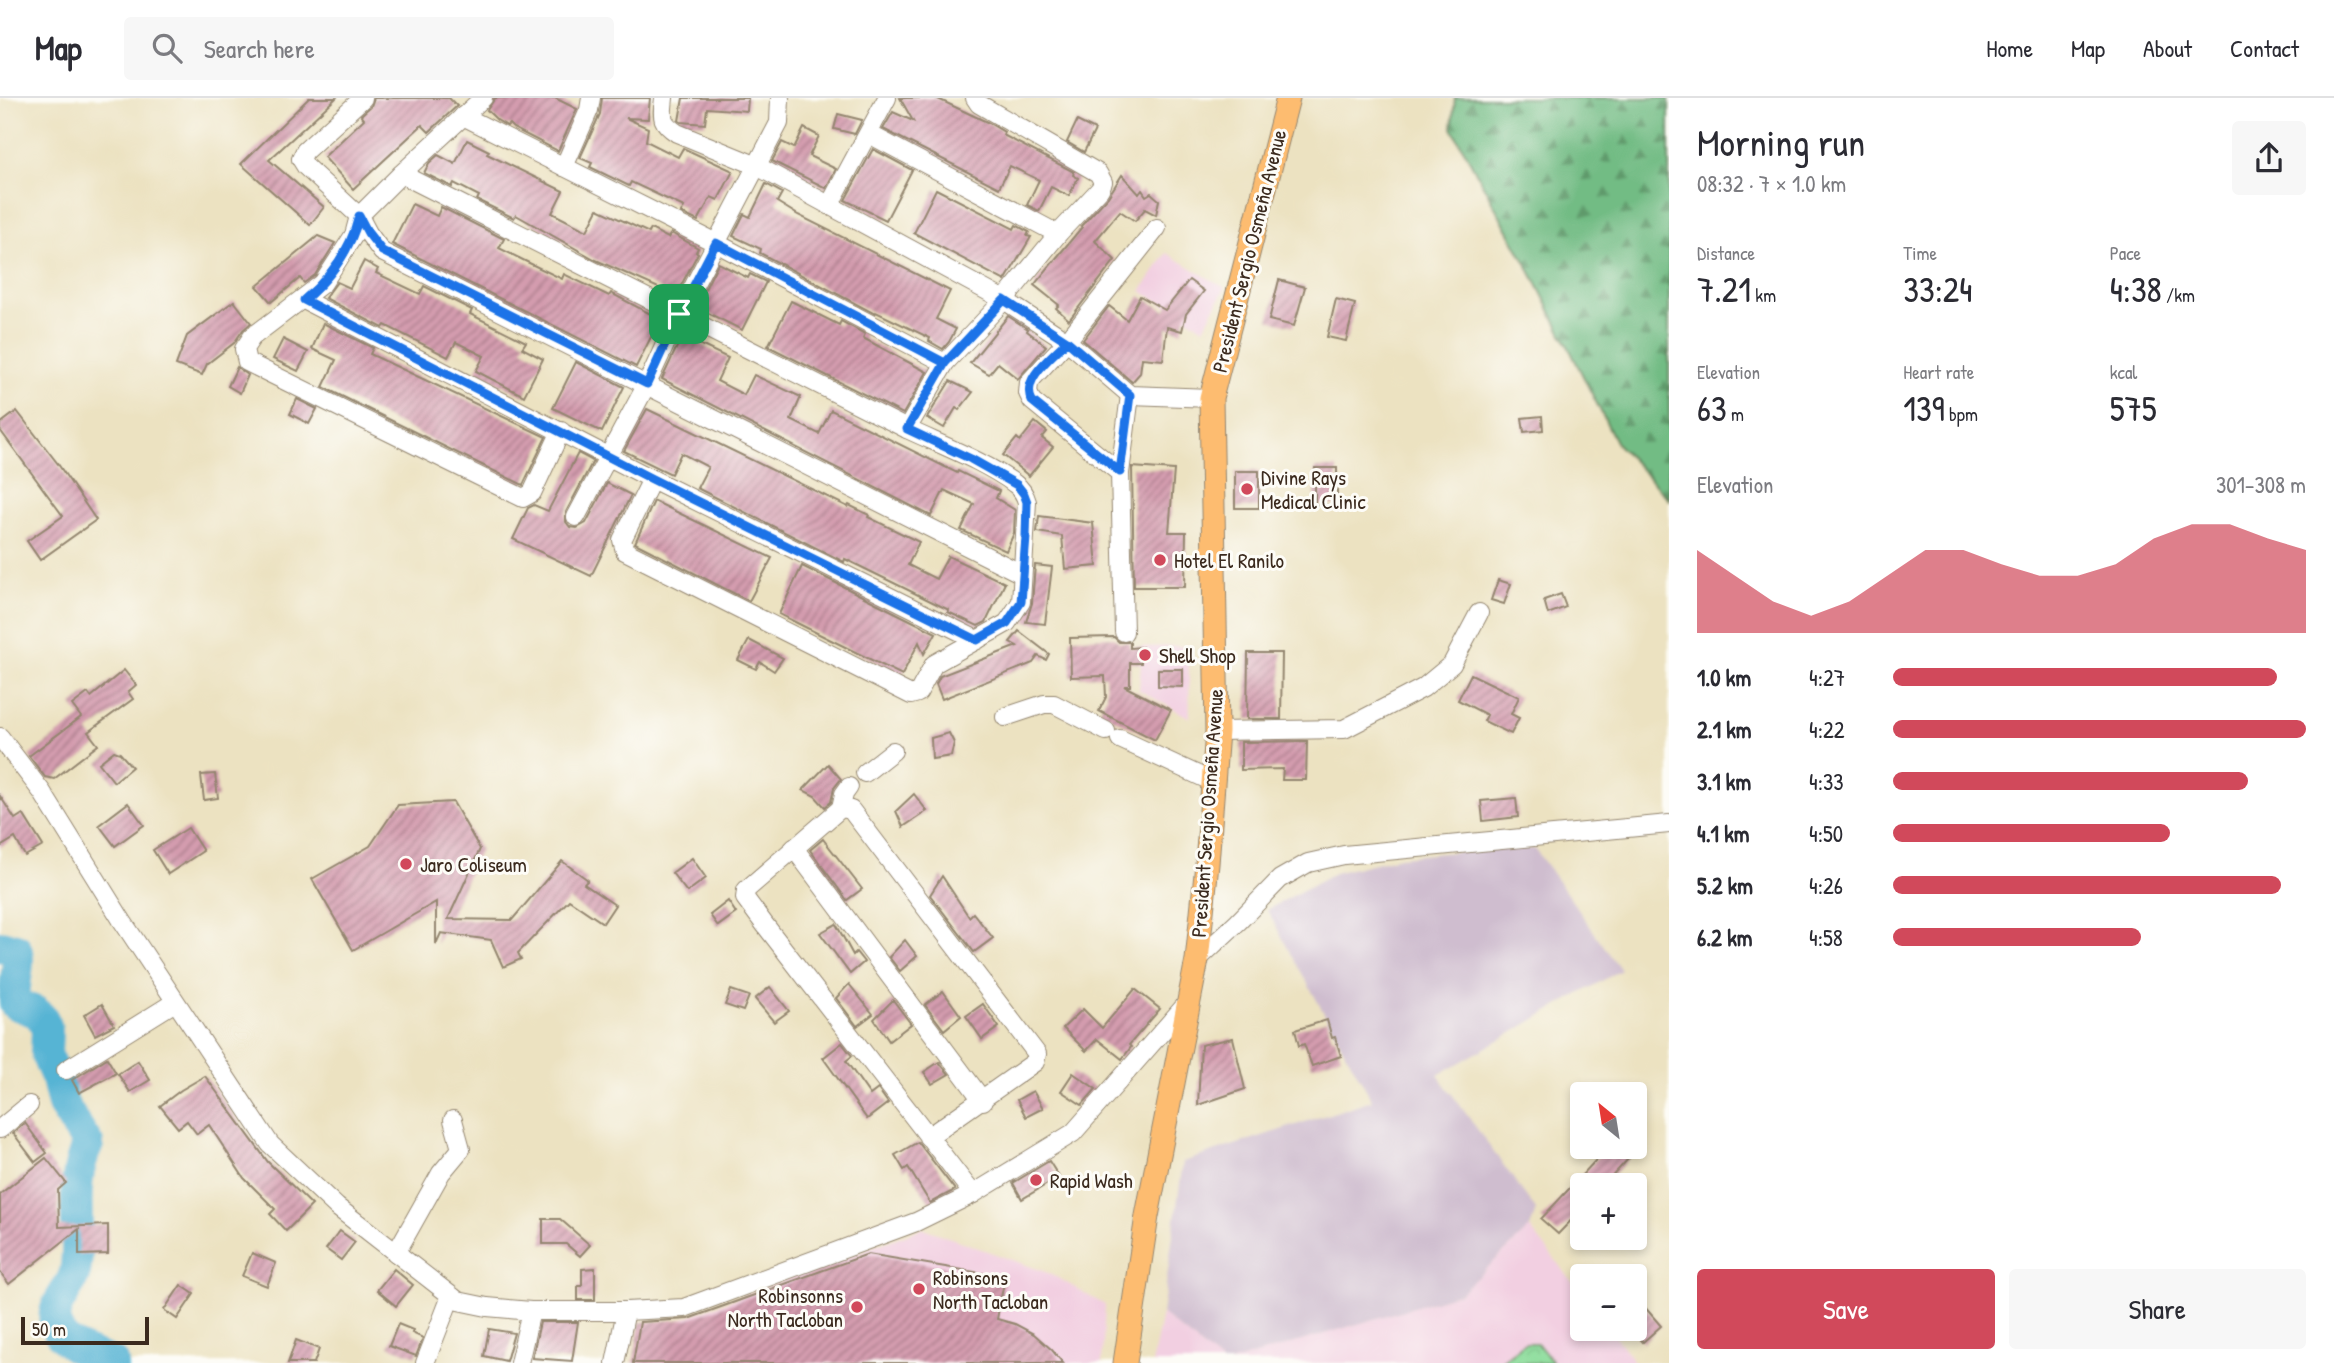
<!DOCTYPE html>
<meta charset="utf-8">
<style>
body{margin:0;font-family:"Patrick Hand",sans-serif;background:#f7f7f7;color:#2b2b33;height:100vh;display:flex;flex-direction:column;font-size:26px;white-space:nowrap}
*{box-sizing:border-box;margin:0}
p{font-size:23px;color:#7c7c81}
.icon{flex:none;width:38px;height:38px;fill:none;stroke:currentColor;stroke-width:2;stroke-linecap:round;stroke-linejoin:round}
.map{position:relative;flex:1;overflow:hidden}
.sheet{display:flex;flex-direction:column;background:#fff;width:665px}
.sheet>*{flex:none}
.needle{width:46px;rotate:330deg}
.controls{position:absolute;left:1570px;top:984px;display:grid;gap:14px}
.controls a{display:grid;place-items:center;width:77px;height:77px;border-radius:7px;background:#fff;box-shadow:0 4px 10px #0003;font-size:35px}
.scale{position:absolute;left:21px;bottom:18px;width:128px;box-sizing:border-box;padding-left:7px;border:4px solid #3b2a1e;border-top:0;font-size:19px;line-height:24px;white-space:nowrap;color:#3b2a1e;-webkit-text-stroke:5px #fdfcf7;paint-order:stroke}
.pin{position:absolute;display:grid;place-items:center;width:60px;height:60px;color:#fff;margin:-30px;border-radius:14px;box-shadow:0 4px 10px #0006}
.round{display:grid;place-items:center;flex:none;width:74px;height:74px;border-radius:7px;background:#f7f7f7}
.summary{display:flex;align-items:center;justify-content:space-between;height:119px;padding:0 28px}
h1{font-size:38px;font-weight:600;line-height:52px}
.stats{display:grid;grid-template-columns:repeat(3,1fr);gap:10px;height:119px;padding:7px 28px}
.stats div{display:grid;align-content:center}
.stats b{font-size:35px;font-weight:600}
.stats small{font-size:19px;font-weight:400}
.stats p{font-size:19px}
.chart{height:196px;padding:14px 28px}
.chart p{display:flex;justify-content:space-between}
.chart svg{width:100%;height:126px;margin-top:7px;fill:#d1495b;opacity:.7}
.cta{display:flex;gap:14px;margin-top:auto;padding:14px 28px}
.cta a{flex:1;height:80px;border-radius:7px;background:#d1495b;color:#fff;font-size:28px;font-weight:600;line-height:80px;text-align:center}
.cta a+a{background:#f7f7f7;color:#2b2b33}
ul{padding:0 28px;list-style:none;font-size:23px}
li{display:grid;grid-template-columns:112px 84px 1fr;align-items:center;height:52px}
li i{height:18px;border-radius:9px;background:#d1495b}
header{display:flex;align-items:center;gap:42px;box-sizing:border-box;height:98px;padding:0 35px;background:#fff;border-bottom:2px solid #e1e1e2}
header strong{font-size:33px}
nav{display:flex;gap:38px;margin-inline-start:auto;font-size:24px}
.search{width:490px;height:63px;background:#f7f7f7;display:flex;align-items:center;gap:18px;box-sizing:border-box;padding:0 24px;border-radius:7px;color:#7c7c81;font-size:26px}
main{display:flex;flex:1;min-height:0}
.map>svg:first-child{display:block}
.built{fill:#f2cfe1}
.industrial{fill:#cfbdcf}
.forest{fill:url(#forest-firs);stroke:#567351;stroke-width:2}
.park{fill:url(#park-crowns);stroke:#64845d;stroke-width:2}
.lines{fill:none;stroke-linecap:round;stroke-linejoin:round}
.river{stroke:#56b4d4;stroke-width:32}
.building{fill:url(#building-hatch)}
.minor-casing{stroke:#948670;stroke-width:20}
.major-casing{stroke:#948670;stroke-width:25}
.minor{stroke:#fff;stroke-width:18}
.major{stroke:#fdbc6f;stroke-width:23}
.route-casing{stroke:#fff;stroke-width:14}
.route{stroke:#1a73e8;stroke-width:9}
.poi-dot{fill:#d1495b;stroke:#fdfcf7;stroke-width:2.5}
.labels{text-anchor:middle;dominant-baseline:central;stroke-width:6;stroke-linejoin:round;paint-order:stroke}
.street-label{font-size:21px;fill:#3b2a1e;stroke:#fdfcf7}
.poi-label{font-size:21px;fill:#3b2a1e;stroke:#fdfcf7;text-anchor:start}
</style>
<header>
<strong>Map</strong>
<div class="search"><svg class="icon" aria-label="search" viewBox="0 0 24 24"><circle cx="10" cy="10" r="6"/><path d="M15 15l6 6"/></svg>Search here</div>
<nav><a>Home</a><a>Map</a><a>About</a><a>Contact</a></nav>
</header>
<main>
<div class="map">
<svg width="1669" height="1265" viewBox="0 0 1669 1265">
<defs>
<pattern id="forest-firs" width="22" height="20" patternUnits="userSpaceOnUse" patternTransform="scale(1.75)"><rect width="22" height="20" fill="#72bc84"/><path d="M5 1l3.5 6h-7zM16 11l3.5 6h-7z" fill="#5f996b"/></pattern>
<pattern id="park-crowns" width="20" height="18" patternUnits="userSpaceOnUse" patternTransform="scale(1.75)"><rect width="20" height="18" fill="#8ddd9c"/><path d="M2 6a3 3 0 1 1 6 0M12 15a3 3 0 1 1 6 0" fill="none" stroke="#7bbe86"/></pattern>
<pattern id="building-hatch" width="6" height="6" patternUnits="userSpaceOnUse" patternTransform="scale(1.75)"><rect width="6" height="6" fill="#d49caf"/><path d="M-1 1l2-2M0 6l6-6M5 7l2-2" fill="none" stroke="#ad7f8e"/></pattern>
</defs>
<rect width="100%" height="100%" fill="#fdfcf7"/>
<filter id="ink" filterUnits="userSpaceOnUse"><feTurbulence type="fractalNoise" baseFrequency=".0143" numOctaves="2"/><feDisplacementMap in="SourceGraphic" scale="14" xChannelSelector="R" yChannelSelector="G"/><feConvolveMatrix kernelMatrix="1 2 1 2 8 2 1 2 1" color-interpolation-filters="sRGB"/></filter>
<filter id="wash" filterUnits="userSpaceOnUse"><feTurbulence type="fractalNoise" baseFrequency=".00686" numOctaves="4" result="noise"/><feDisplacementMap in="SourceGraphic" scale="28" xChannelSelector="R" yChannelSelector="G"/><feGaussianBlur stdDeviation="1.57" result="paint"/><feColorMatrix in="noise" values="0 0 0 0 0 0 0 0 0 0 0 0 0 0 0 0 0 1.4 0 .05"/><feComposite in="paint" operator="in"/></filter>
<g filter="url(#wash)">
<rect width="100%" height="100%" fill="#ece2c1"/>
<!-- built -->
<g class="built">
<polygon points="1167,155 1225,190 1204,230 1141,193"/>
<polygon points="1188,548 1190,620 1139,592 1141,566 1133,565 1134,549"/>
<polygon points="923,1130 1051,1176 1105,1207 1102,1265 657,1265 678,1222"/>
<polygon points="1530,1130 1582,1196 1582,1230 1609,1230 1635,1265 1229,1265 1460,1195"/>
<polygon points="1162,1216 1222,1265 1152,1265"/>
</g>
<!-- industrial -->
<polygon class="industrial" points="1497,750 1535,751 1621,872 1438,977 1536,1112 1530,1130 1460,1195 1229,1265 1222,1265 1162,1216 1183,1064 1372,1002 1267,812 1334,775 1400,759"/>
<!-- forest -->
<polygon class="forest" points="1455,0 1669,0 1669,401 1617,346 1534,180 1452,30"/>
<!-- park -->
<polygon class="park" points="1525,1245 1537,1245 1553,1265 1499,1265"/>
<g class="lines">
<!-- river -->
<path class="river" d="M0 848 16 851C22 866 12 886 15 906L36 914 43 921 47 932 46 956 57 981 63 1007 88 1046C67 1089 83 1131 75 1174 71 1192 48 1209 56 1228 64 1250 93 1256 113 1265"/>
</g>
<g id="blocks">
<!-- building -->
<g class="building">
<polygon points="309,0 336,0 269,62 324,109 310,127 241,66"/>
<polygon points="374,0 449,0 457,8 429,34 422,27 353,91 324,59 364,21 361,17 371,8"/>
<polygon points="495,0 555,0 577,11 558,53 513,30 509,26 507,28 497,22 487,12"/>
<polygon points="602,0 650,0 648,21 626,20 648,30 646,43 678,59 683,50 733,73 718,102 711,99 698,123 681,115 684,109 631,84 629,88 590,69 592,65 580,60 600,16"/>
<polygon points="683,0 748,0 747,13 707,10 705,26 681,24 679,23"/>
<polygon points="900,0 936,0 989,25 1004,34 1003,37 1074,74 1073,77 1078,80 1069,98 1051,89 1039,113 1027,107 1039,82 1010,68 999,90 883,31 893,14 913,23"/>
<polygon points="838,16 862,22 855,36 834,31"/>
<polygon points="1077,23 1095,32 1084,54 1067,44"/>
<polygon points="804,30 819,38 809,58 836,71 826,90 772,63 782,44 794,50"/>
<polygon points="467,42 489,53 487,56 563,93 552,115 587,133 598,111 649,135 651,131 668,140 671,135 698,150 696,154 698,155 675,199 673,200 660,194 661,191 596,162 516,117 514,120 477,102 479,98 454,85 452,89 424,75 429,65 438,57 455,66"/>
<polygon points="873,51 912,72 886,122 845,102"/>
<polygon points="1122,77 1139,96 1142,92 1146,98 1151,95 1159,102 1156,117 1145,111 1135,123 1120,113 1095,143 1115,162 1069,222 1056,210 1059,207 1034,187 1082,129 1081,128 1108,99"/>
<polygon points="766,86 782,95 777,104 798,117 950,193 936,221 956,231 949,244 943,251 929,243 930,240 876,214 875,216 760,155 761,151 733,138 744,116 750,119"/>
<polygon points="936,91 1014,131 1016,127 1029,134 1027,138 1031,139 1005,183 914,135"/>
<polygon points="412,106 437,118 441,109 504,141 499,150 527,164 562,181 564,176 609,198 611,195 660,221 636,269 392,146"/>
<polygon points="318,138 335,145 315,177 304,185 300,180 271,204 257,188"/>
<polygon points="364,163 378,171 376,175 420,196 424,188 472,212 470,216 526,244 522,250 543,261 524,298 476,273 484,258 456,244 448,259 385,227 383,230 325,200 337,184 350,190"/>
<polygon points="718,165 748,180 750,176 766,184 742,232 696,209"/>
<polygon points="1189,182 1204,193 1186,216 1182,233 1167,229 1163,262 1142,260 1140,275 1132,284 1083,242 1109,208 1127,222 1140,198 1165,212"/>
<polygon points="1279,182 1305,189 1294,228 1269,222"/>
<polygon points="1336,201 1355,206 1346,243 1327,239"/>
<polygon points="234,203 251,225 243,232 234,245 207,266 202,277 176,267 187,238"/>
<polygon points="791,203 839,227 841,223 865,236 863,240 927,274 903,316 768,248"/>
<polygon points="1008,218 1028,231 1027,233 1046,248 1018,281 998,265 989,276 970,265"/>
<polygon points="323,225 373,250 370,256 546,339 523,387 323,289 336,262 312,251"/>
<polygon points="682,238 728,260 717,283 744,297 754,277 801,299 791,322 819,336 831,312 957,375 958,373 999,393 996,400 1015,412 1014,435 1006,453 961,432 974,406 944,392 931,418 662,281"/>
<polygon points="283,241 308,254 298,273 273,261"/>
<polygon points="576,264 624,289 602,334 553,310"/>
<polygon points="237,269 248,277 240,295 228,288"/>
<polygon points="950,283 973,294 959,312 956,310 944,330 927,320"/>
<polygon points="297,301 317,311 309,326 290,316"/>
<polygon points="647,311 848,409 849,407 869,417 868,419 919,444 908,467 936,481 948,458 1005,485 986,524 978,528 948,514 949,512 845,461 844,464 697,390 708,369 681,355 671,376 624,353"/>
<polygon points="17,313 58,366 96,422 40,462 27,443 63,418 0,332 0,326"/>
<polygon points="1542,318 1543,332 1524,334 1522,320"/>
<polygon points="1035,324 1047,334 1042,340 1053,349 1029,378 1003,357 1017,340 1020,343"/>
<polygon points="578,355 593,363 566,414 566,424 570,429 577,430 586,425 607,385 631,397 591,478 513,441 528,410 534,407 548,413"/>
<polygon points="1132,369 1174,372 1169,434 1186,434 1185,489 1134,489"/>
<rect x="1315" y="370" width="22" height="37"/>
<rect x="1235" y="373" width="24" height="37"/>
<polygon points="654,403 772,460 749,503 635,445"/>
<polygon points="1039,418 1093,425 1097,468 1065,471 1062,438 1037,434"/>
<polygon points="1035,467 1052,469 1045,526 1026,524 1032,505"/>
<polygon points="802,468 936,535 924,556 919,544 902,577 827,540 779,516"/>
<polygon points="1498,482 1511,486 1504,506 1491,502"/>
<polygon points="1561,496 1566,509 1548,516 1544,502"/>
<polygon points="1019,533 1049,556 1046,562 1038,558 1033,565 942,601 936,586 940,578 1017,548 1010,544"/>
<polygon points="1114,539 1119,544 1130,544 1130,550 1142,549 1141,565 1130,565 1130,588 1124,588 1171,612 1155,642 1099,613 1106,599 1105,578 1071,579 1070,540"/>
<polygon points="749,542 783,560 774,573 760,564 756,571 738,562"/>
<polygon points="1248,555 1282,555 1281,621 1247,621"/>
<polygon points="1158,571 1183,571 1183,589 1158,588"/>
<polygon points="124,572 136,587 128,594 133,601 88,634 98,647 54,681 45,679 29,658 81,619 72,607 88,595 91,599"/>
<polygon points="1471,576 1519,599 1511,616 1519,620 1511,636 1484,623 1487,617 1458,602"/>
<polygon points="949,635 954,645 951,658 932,661 931,640"/>
<polygon points="1307,643 1306,682 1282,682 1283,671 1241,672 1241,644"/>
<polygon points="114,653 120,655 132,669 114,684 99,665"/>
<polygon points="828,666 841,681 834,690 831,704 825,709 815,698 803,692"/>
<polygon points="215,676 218,700 204,702 201,677"/>
<polygon points="914,696 927,713 903,729 896,713"/>
<polygon points="0,698 15,721 23,716 43,748 25,758 15,740 0,749"/>
<polygon points="1516,700 1518,719 1483,723 1481,703"/>
<polygon points="453,704 480,751 448,821 512,822 562,763 588,782 584,786 615,807 603,825 569,802 518,855 521,861 503,869 491,842 441,835 436,846 436,804 353,852 312,781 370,748 398,707"/>
<polygon points="128,705 144,727 115,748 99,727"/>
<polygon points="188,730 203,753 168,776 153,752"/>
<polygon points="823,741 862,791 847,802 810,752"/>
<polygon points="692,760 706,780 687,794 672,775"/>
<polygon points="942,778 969,819 973,815 993,840 974,854 930,797"/>
<polygon points="728,803 736,815 718,828 710,817"/>
<polygon points="836,826 853,857 856,854 864,864 850,876 820,835"/>
<polygon points="905,842 917,858 900,873 889,859"/>
<polygon points="849,886 873,916 857,928 836,900"/>
<polygon points="770,889 789,913 774,924 755,901"/>
<polygon points="1135,891 1160,911 1129,947 1131,949 1122,961 1097,941 1086,953 1063,930 1083,911 1102,930"/>
<polygon points="731,892 749,898 743,913 725,907"/>
<polygon points="943,893 961,918 944,932 925,907"/>
<polygon points="893,902 911,926 889,943 874,921"/>
<polygon points="102,906 114,927 95,937 84,917"/>
<polygon points="983,906 999,929 982,941 966,918"/>
<polygon points="1327,922 1332,940 1335,939 1341,958 1312,968 1304,946 1299,948 1295,932"/>
<polygon points="1233,940 1245,991 1198,1007 1201,947"/>
<polygon points="842,945 852,958 846,963 870,997 878,991 888,1005 867,1021 823,960"/>
<polygon points="107,960 116,975 79,995 72,982"/>
<polygon points="138,963 150,982 130,994 118,976"/>
<polygon points="939,964 949,976 932,986 924,974"/>
<polygon points="1073,975 1096,991 1082,1007 1061,993"/>
<polygon points="205,978 268,1064 312,1107 286,1133 270,1116 275,1111 244,1080 209,1027 197,1036 187,1023 178,1030 160,1008 181,992"/>
<polygon points="1033,993 1043,1010 1026,1019 1017,1002"/>
<polygon points="25,1025 47,1055 35,1064 13,1035"/>
<polygon points="918,1044 955,1092 930,1105 908,1069 904,1072 895,1057"/>
<polygon points="1609,1048 1618,1048 1630,1059 1604,1087 1582,1087 1582,1111 1558,1136 1541,1121"/>
<polygon points="46,1060 66,1085 58,1092 59,1129 108,1127 108,1156 79,1157 79,1131 9,1186 0,1174 0,1096"/>
<polygon points="1049,1063 1059,1079 1022,1101 1013,1085"/>
<polygon points="543,1121 560,1121 590,1147 580,1158 566,1146 543,1146"/>
<polygon points="340,1133 355,1144 341,1162 326,1151"/>
<polygon points="252,1155 276,1165 267,1188 242,1178"/>
<polygon points="868,1156 1005,1179 997,1221 1015,1226 1034,1236 1052,1252 1063,1265 633,1265 640,1224 688,1221"/>
<polygon points="595,1170 595,1202 578,1202 578,1188 582,1188 582,1171"/>
<polygon points="394,1171 413,1187 396,1208 377,1192"/>
<polygon points="181,1187 194,1196 177,1221 164,1212"/>
<polygon points="1643,1207 1661,1228 1643,1244 1634,1234 1634,1214"/>
<polygon points="540,1224 578,1224 572,1263 532,1260"/>
<polygon points="398,1226 413,1232 412,1235 423,1240 416,1258 389,1248"/>
<polygon points="489,1231 514,1235 506,1263 484,1258"/>
<polygon points="296,1242 319,1251 314,1265 288,1265"/>
</g>
</g>
</g>
<g filter="url(#ink)">
<use href="#blocks" fill-opacity="0" stroke="#948670" stroke-width="2"/>
<g class="lines">
<!-- minor casing -->
<g class="minor-casing">
<g id="minor">
<polyline points="363,0 305,53 301,61 306,69 359,118 401,76 483,0"/>
<path d="M664 0C662 19 660 24 677 35L755 67 1004 202 1067 243 1130 297 1211 300"/>
<polyline points="463,18 716,145 945,265"/>
<polyline points="869,36 1058,136"/>
<polyline points="564,69 589,12 591,0"/>
<path d="M401 76 907 331C941 347 986 364 1015 386 1022 391 1025 397 1027 404L1021 504 1007 525 934 566 918 595 911 597 625 453 622 442 652 381"/>
<polyline points="830,106 887,0"/>
<polyline points="359,118 368,135 382,154 1022,476"/>
<polyline points="359,118 354,137 323,185 252,239 244,251 247,264 523,400 532,395 561,333"/>
<polyline points="304,202 652,381 977,542"/>
<polyline points="907,331 945,265 1004,202 1058,136 1100,91 1103,84 1098,75 979,6 975,0"/>
<polyline points="1120,375 1032,303 1028,295 1029,284 1067,243 1157,130"/>
<polyline points="576,419 647,286 679,216 779,25 780,0"/>
<polyline points="1124,534 1120,375 1130,297"/>
<polyline points="1005,619 1044,606 1054,606 1106,633"/>
<polyline points="1217,633 1344,631 1423,590 1452,566 1479,515"/>
<polyline points="0,639 42,694 121,821 270,1046 337,1109 458,1203 487,1209 531,1213 626,1213 684,1210 916,1124 973,1096 1073,1035 1189,903"/>
<polyline points="1120,641 1213,684"/>
<polyline points="865,675 893,653"/>
<polyline points="841,710 844,696 849,689"/>
<polyline points="794,750 983,1003"/>
<polyline points="1197,862 1238,824 1280,781 1308,765 1344,757 1669,726"/>
<polyline points="66,972 175,904"/>
<polyline points="0,1031 29,1007"/>
<polyline points="928,1039 1035,964 1037,956 851,712 841,710 746,792 745,800 765,827 973,1096"/>
<polyline points="396,1155 441,1075 461,1051 453,1022"/>
<polyline points="425,1265 451,1198"/>
<polyline points="519,1265 531,1213"/>
<polyline points="615,1265 626,1213"/>
</g>
</g>
<!-- major casing -->
<g class="major-casing">
<polyline id="major" points="1125,1265 1147,1118 1197,862 1207,766 1217,633 1211,300 1288,0"/>
</g>
<!-- minor -->
<use href="#minor" class="minor"/>
<!-- major -->
<use href="#major" class="major"/>
</g>
</g>
<g class="lines" filter="url(#ink)">
<!-- route casing -->
<g class="route-casing">
<path id="route" d="M679 216 647 286 382 153 368 135 359 118C351 151 330 180 304 202L652 381 977 542 1007 525 1021 504 1026 439 1027 404 1024 396 1017 387 971 361 907 331 945 265 1004 202 1067 243 1130 297 1120 374 1032 303C1020 281 1053 258 1067 243L1004 202 945 265 716 145 679 216"/>
</g>
<!-- route -->
<use href="#route" class="route"/>
</g>
<!-- markers -->
<g class="poi-dot">
<circle cx="1247" cy="391" r="7"/>
<circle cx="1160" cy="462" r="7"/>
<circle cx="1145" cy="557" r="7"/>
<circle cx="406" cy="766" r="7"/>
<circle cx="1036" cy="1082" r="7"/>
<circle cx="919" cy="1191" r="7"/>
<circle cx="857" cy="1209" r="7"/>
</g>
<g class="labels">
<!-- street labels -->
<g class="street-label">
<text transform="translate(1249 153) rotate(-76)">President Sergio Osmeña Avenue</text>
<text transform="translate(1207 715) rotate(-86)">President Sergio Osmeña Avenue</text>
</g>
<!-- poi labels -->
<g class="poi-label">
<text x="1261" y="379">Divine Rays<tspan x="1261" dy="24">Medical Clinic</tspan></text>
<text x="1174" y="462">Hotel El Ranilo</text>
<text x="1159" y="557">Shell Shop</text>
<text x="420" y="766">Jaro Coliseum</text>
<text x="1050" y="1082">Rapid Wash</text>
<text x="933" y="1179">Robinsons<tspan x="933" dy="24">North Tacloban</tspan></text>
<text x="843" y="1197" text-anchor="end">Robinsonns<tspan x="843" dy="24">North Tacloban</tspan></text>
</g>
</g>
</svg>
<div class="controls">
<a><svg class="needle" viewBox="-14 -14 28 28"><path d="M0-13l5 13h-10z" fill="#e53935"/><path d="M0 13l5-13h-10z" fill="#7c7c81"/></svg></a>
<a>+</a>
<a>−</a>
</div>
<div class="scale">50 m</div>
<div class="pin" style="left:679px;top:216px;background:#1e9e55"><svg class="icon" aria-label="arrive" viewBox="0 0 24 24"><path d="M6 21V4h12l-3 4 3 4H6"/></svg></div>
</div>
<section class="sheet">
<div class="summary"><div><h1>Morning run</h1><p>08:32 · 7 × 1.0 km</p></div><a class="round"><svg class="icon" aria-label="share" viewBox="0 0 24 24"><path d="M12 15V3M7 8l5-5 5 5M5 13v7h14v-7"/></svg></a></div>
<div class="stats">
<div><p>Distance</p><b>7.21<small> km</small></b></div>
<div><p>Time</p><b>33:24</b></div>
<div><p>Pace</p><b>4:38<small> /km</small></b></div>
</div>
<div class="stats">
<div><p>Elevation</p><b>63<small> m</small></b></div>
<div><p>Heart rate</p><b>139<small> bpm</small></b></div>
<div><p>kcal</p><b>575</b></div>
</div>
<div class="chart"><p><span>Elevation</span>301–308 m</p>
<svg viewBox="0 0 160 44" preserveAspectRatio="none"><path d="M0 44V15L10 24L20 33L30 38L40 33L50 24L60 15L70 15L80 20L90 24L100 24L110 20L120 11L130 6L140 6L150 11L160 15V44z"/></svg>
</div>
<ul>
<li><b>1.0 km</b>4:27<i style="width:93%"></i></li>
<li><b>2.1 km</b>4:22<i style="width:100%"></i></li>
<li><b>3.1 km</b>4:33<i style="width:86%"></i></li>
<li><b>4.1 km</b>4:50<i style="width:67%"></i></li>
<li><b>5.2 km</b>4:26<i style="width:94%"></i></li>
<li><b>6.2 km</b>4:58<i style="width:60%"></i></li>
</ul>
<div class="cta"><a>Save</a><a>Share</a></div>
</section>
</main>
